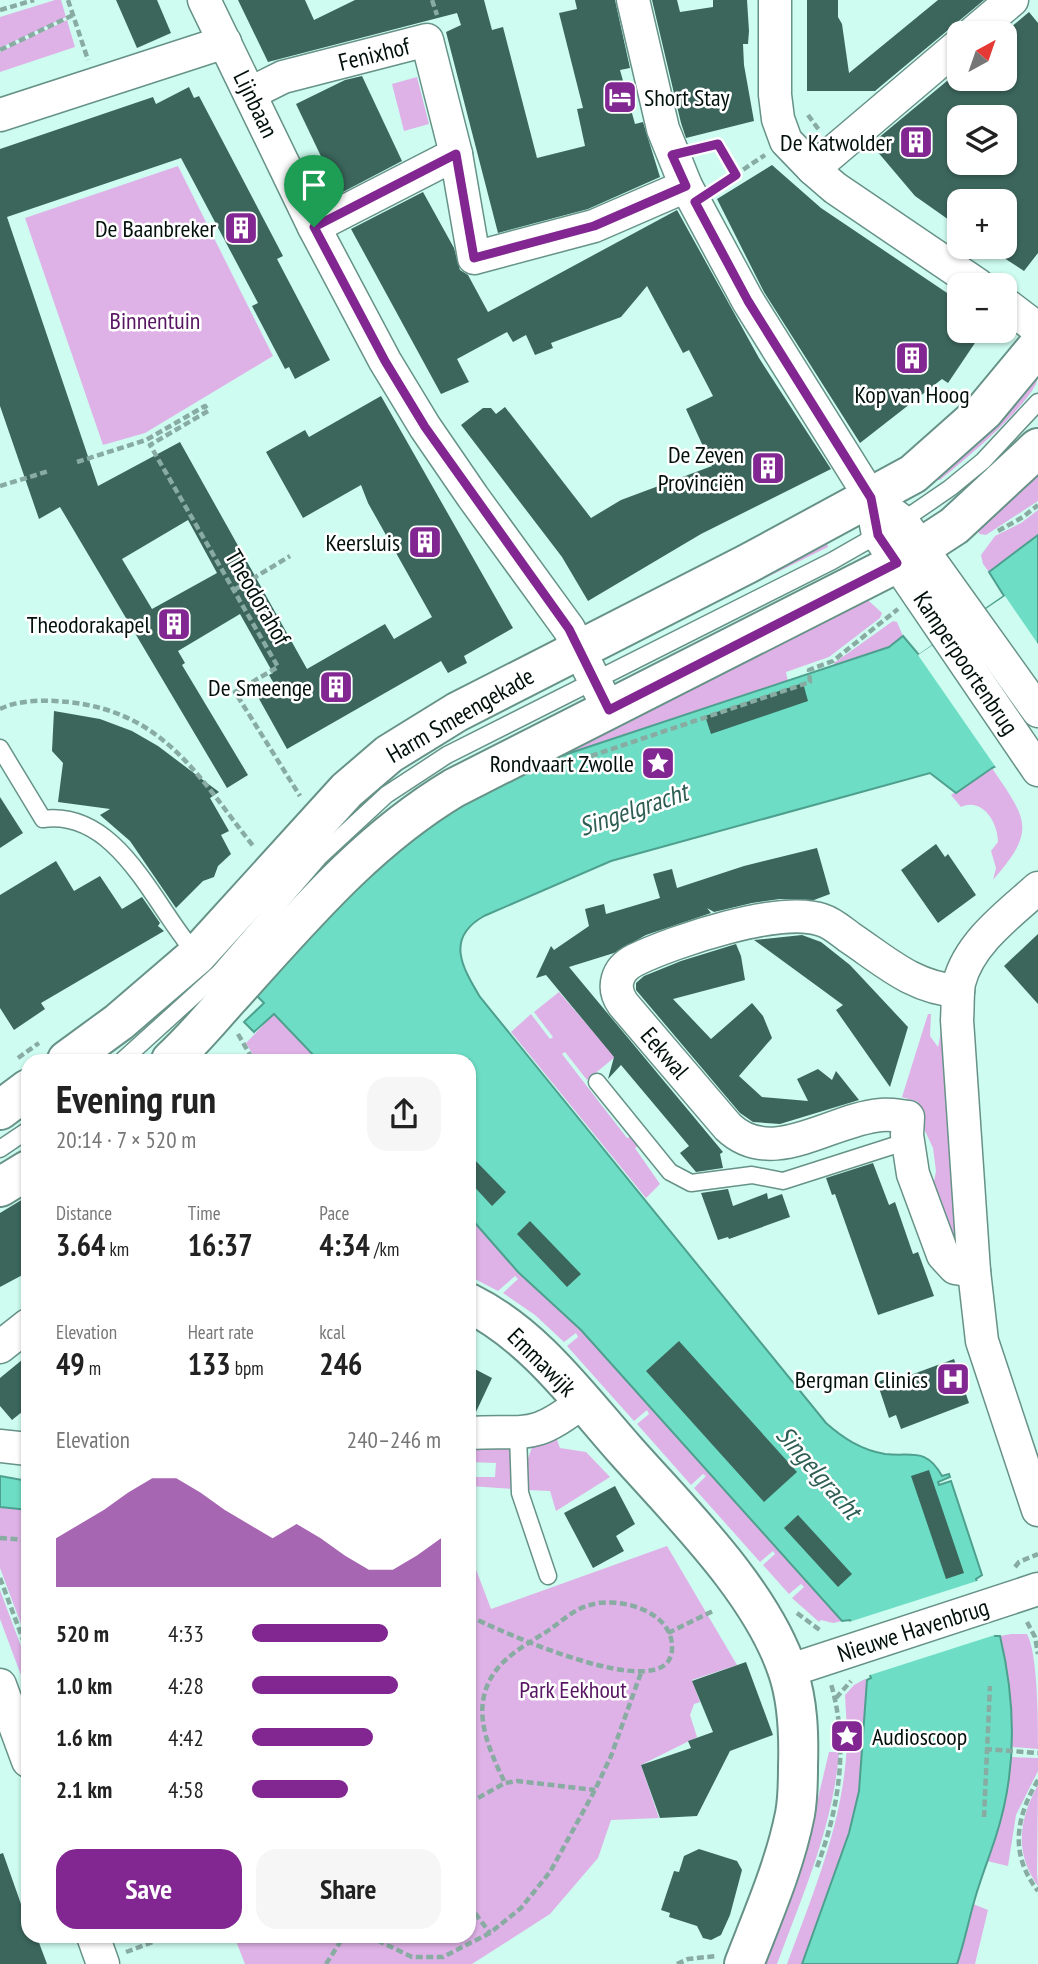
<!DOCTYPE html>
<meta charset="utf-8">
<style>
body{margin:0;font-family:"PT Sans Narrow",sans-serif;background:#f6f6f6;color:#222;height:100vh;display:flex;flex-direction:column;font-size:26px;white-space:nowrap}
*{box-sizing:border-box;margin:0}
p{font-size:23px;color:#767676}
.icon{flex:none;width:38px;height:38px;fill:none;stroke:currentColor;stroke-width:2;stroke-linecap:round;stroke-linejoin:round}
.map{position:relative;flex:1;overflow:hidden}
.details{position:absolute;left:21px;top:1054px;width:455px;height:889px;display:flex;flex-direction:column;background:#fff;border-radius:21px;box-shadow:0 2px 5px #0004}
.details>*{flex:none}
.needle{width:46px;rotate:40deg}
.controls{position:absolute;left:947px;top:21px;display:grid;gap:14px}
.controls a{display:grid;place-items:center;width:70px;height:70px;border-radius:14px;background:#fff;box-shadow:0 2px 5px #0004;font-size:35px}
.pin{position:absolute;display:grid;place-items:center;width:60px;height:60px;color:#fff;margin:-72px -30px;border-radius:50% 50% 50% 0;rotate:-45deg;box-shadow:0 0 7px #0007}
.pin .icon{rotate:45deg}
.round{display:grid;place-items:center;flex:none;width:74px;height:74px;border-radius:21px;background:#f6f6f6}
.head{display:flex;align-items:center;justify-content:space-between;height:119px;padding:0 35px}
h1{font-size:38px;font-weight:600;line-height:52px}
.figures{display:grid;grid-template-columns:repeat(3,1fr);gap:10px;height:119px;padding:7px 35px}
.figures div{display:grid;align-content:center}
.figures b{font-size:30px;font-weight:600}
.figures small{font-size:19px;font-weight:400}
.figures p{font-size:19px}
.chart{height:196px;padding:14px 35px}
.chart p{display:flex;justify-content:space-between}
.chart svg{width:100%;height:126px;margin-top:7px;fill:#822692;opacity:.7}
.primary-button{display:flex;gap:14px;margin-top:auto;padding:14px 35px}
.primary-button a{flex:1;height:80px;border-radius:21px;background:#822692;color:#fff;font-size:28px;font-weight:600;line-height:80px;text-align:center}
.primary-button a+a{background:#f6f6f6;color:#222}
ul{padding:0 35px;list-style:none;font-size:23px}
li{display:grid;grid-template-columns:112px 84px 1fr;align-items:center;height:52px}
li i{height:18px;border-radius:9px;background:#822692}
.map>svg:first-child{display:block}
.green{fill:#dfb2e7}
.water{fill:#6eddc5;stroke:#4ea08e;stroke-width:2}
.pier{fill:#cefcf0}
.building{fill:#3c665c;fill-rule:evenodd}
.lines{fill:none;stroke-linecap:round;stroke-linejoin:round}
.lane-casing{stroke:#679287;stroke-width:19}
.street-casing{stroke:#679287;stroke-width:35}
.secondary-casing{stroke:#679287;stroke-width:42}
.path{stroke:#88aba2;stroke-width:4.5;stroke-dasharray:7 3.5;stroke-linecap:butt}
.lane{stroke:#fff;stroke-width:16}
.street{stroke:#fff;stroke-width:32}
.secondary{stroke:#fff;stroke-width:38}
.route-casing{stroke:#fff;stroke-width:14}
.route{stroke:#822692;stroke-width:9}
.labels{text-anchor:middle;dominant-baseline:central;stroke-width:5;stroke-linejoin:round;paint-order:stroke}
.street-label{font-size:24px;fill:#02100c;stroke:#fff}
.poi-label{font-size:24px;fill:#02100c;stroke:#fff;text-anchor:end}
.park-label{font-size:24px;fill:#571462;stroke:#fff}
.water-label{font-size:26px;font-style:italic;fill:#2e5d53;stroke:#fff}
</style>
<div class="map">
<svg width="1038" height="1964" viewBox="0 0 1038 1964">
<rect width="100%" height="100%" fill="#cefcf0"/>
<!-- green -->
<g class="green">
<polygon points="55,0 61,0 66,17 0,48 0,17"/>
<polygon points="67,20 75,47 0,72 0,52"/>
<polygon points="417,77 429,124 404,131 392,84"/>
<polygon points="178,166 273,356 145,433 103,445 25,218"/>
<path d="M1038 363C1038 369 1038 378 1036 384 1019 415 968 457 940 480H937L932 474Z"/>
<polygon points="1038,456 1038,501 986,535 980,534 977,531"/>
<polygon points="1038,510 1038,535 989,572 983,564 981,555 995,536 1021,523"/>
<polygon points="824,535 828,547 601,660"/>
<polygon points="858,591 882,613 880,618 829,657 786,672 788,682 543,762"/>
<polygon points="893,621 897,622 903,636 889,647 835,665 834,663"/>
<path d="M992 768C1026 819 1038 829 993 880L996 868 991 851 998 842C998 822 982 797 961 807L951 795Z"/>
<polygon points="559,992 615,1057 587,1080 565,1052 562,1054 627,1138 630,1137 638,1146 635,1148 660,1184 646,1198 511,1032 531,1014 550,1039 553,1037 534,1012"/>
<polygon points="274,1014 318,1060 256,1060 246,1043"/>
<polygon points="928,1014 931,1014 930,1036 938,1047 943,1021 962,1250 952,1250 933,1187 936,1171 933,1148 917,1114 918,1102 902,1097"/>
<polygon points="469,1216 518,1272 581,1330 842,1621 833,1623 821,1620 819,1622 792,1598 804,1587 801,1584 789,1594 763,1565 775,1554 773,1551 760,1562 694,1488 706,1476 703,1474 691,1485 637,1424 649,1414 647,1410 634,1421 567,1346 578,1337 576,1333 564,1342 535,1315 503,1293 518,1279 515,1276 498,1291 469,1276"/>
<polygon points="556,1437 560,1448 586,1452 610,1477 556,1511 550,1491 527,1490 527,1461 534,1442"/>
<polygon points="469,1441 509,1447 511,1450 512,1489 469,1486 469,1477 495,1477 496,1463 469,1462"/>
<polygon points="28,1493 28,1643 0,1568 0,1507"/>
<polygon points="667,1546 737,1665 692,1680 700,1702 694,1704 690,1715 697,1737 641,1765 659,1818 611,1820 598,1858 550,1914 472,1964 245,1964 234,1936 469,1936 469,1551 491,1609"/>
<polygon points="0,1590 28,1665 28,1694 0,1619"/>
<path d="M1011 1634H1027C1038 1654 1038 1722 1038 1749L1011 1747C1013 1709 1008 1674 1000 1636Z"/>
<path d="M865 1679 867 1680C865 1718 866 1757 859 1794 847 1852 822 1908 802 1964H787C814 1891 844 1821 847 1742L850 1736 847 1731 845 1695 854 1685Z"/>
<path d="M829 1752H839C833 1827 803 1894 777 1964H763L813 1819Z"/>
<polygon points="1011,1757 1038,1758 1038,1771 1016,1815 1008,1866 987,1861 1007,1792"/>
<path d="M1038 1785 1037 1872 1038 1886C1014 1853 1019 1819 1038 1785Z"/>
<polygon points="973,1904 988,1910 975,1964 957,1964"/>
</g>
<!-- water -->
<g class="water">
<path d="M1038 535V746L992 768 956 793 930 773 611 861 484 916C445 938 462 967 480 997L826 1423C843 1438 861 1450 885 1454 912 1457 926 1447 942 1476L949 1474 950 1477 938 1482 939 1485 951 1481 982 1575 976 1579 995 1636H1000C1016 1703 1017 1771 996 1836 989 1858 980 1880 974 1902 968 1923 964 1944 957 1964H802L849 1833 859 1791 867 1680 871 1678 850 1620 842 1621 581 1330 518 1272 469 1216V1060H318L274 1014 254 1032 244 1022 264 1003 249 988 429 817 543 762 889 647 903 636 919 655 1004 596 989 572Z"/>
<polygon points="0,1476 28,1481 28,1510 0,1507"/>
</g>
<!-- pier -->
<g class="pier">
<polygon points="1005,596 1038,644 1038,750 997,769 918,655"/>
<polygon points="980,1580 998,1634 867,1676 849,1622"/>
</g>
<!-- building -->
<g class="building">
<polygon points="116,0 157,0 171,33 137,48"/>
<polygon points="238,0 305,0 314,20 355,0 484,0 492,30 503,27 537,158 585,146 577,109 583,108 559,13 577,9 575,0 615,0 630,68 620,70 635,124 643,122 660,177 588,209 498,233 446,32 461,25 457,13 268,62"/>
<polygon points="652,0 677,0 680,12 713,7 713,0 747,0 749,31 748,44 743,44 744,65 754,121 686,138 681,123"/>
<polygon points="807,0 838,0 838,17 842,24 849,73 938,0 984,0 875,91 807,91"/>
<path d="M1029 12 1038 23V253L1024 271 1004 258V201H959V227L915 196 871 144 959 71V79H1004V33ZM959 117H1004V163H959Z"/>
<polygon points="362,76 402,161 339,194 296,104 345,80"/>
<path d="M189 87 194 98 199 96 283 256 277 259 330 360 295 379 289 367 285 369 252 306 258 303 181 158 7 217 98 486 180 442 307 669 385 624 394 639 432 617 368 503 361 485 303 518 266 452 305 430 309 437 381 396 513 628 464 656 467 663 448 673 441 661 287 749 258 697 276 687 269 675 273 673 240 614 178 651 185 663 182 665 248 775 227 788 60 507 39 519 0 406V149L153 97 156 104ZM188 520 217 573 152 609 122 559Z"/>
<polygon points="772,165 821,208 959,301 959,331 983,331 948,383 942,379 860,443 764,292 717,199"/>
<polygon points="423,192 454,248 460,270 468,275 488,312 677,210 759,358 831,469 701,534 588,601 562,557 461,425 483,408 491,408 496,414 505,407 591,518 621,500 712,466 686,409 713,396 689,350 683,353 647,286 621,317 551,343 553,348 535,355 526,335 513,342 507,332 457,359 469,382 441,394 351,229"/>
<polygon points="803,683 808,701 711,734 705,716"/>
<polygon points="54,711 100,719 132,731 158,746 219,792 210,798 229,831 221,835 231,854 218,866 214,877 203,881 176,908 130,841 100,815 110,809 58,802 63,763 52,751"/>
<polygon points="0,797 23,833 0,848"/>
<polygon points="936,844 945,857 948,854 976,895 938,923 901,870"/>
<polygon points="817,848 830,894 814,900 780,899 752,903 714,912 707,908 711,913 646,935 614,953 569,967 723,1152 720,1154 723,1168 696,1172 680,1153 689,1146 674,1128 621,1065 608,1079 614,1057 546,975 536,978 551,946 554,950 589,926 585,909 604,904 606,914 660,898 653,874 672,869 677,888 744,866"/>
<polygon points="56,861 74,891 100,876 122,909 142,897 160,923 158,926 164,931 41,1003 45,1009 14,1030 0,1008 0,895"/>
<polygon points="1038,934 1038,1004 1004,966"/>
<polygon points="802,935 821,942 850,965 908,1027 890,1087 836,1010 843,1005 754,940"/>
<polygon points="736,944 741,956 745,980 673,999 711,1039 752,1003 763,1016 772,1038 739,1076 762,1097 808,1101 797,1079 818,1069 832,1080 836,1071 859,1100 780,1124 753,1122 740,1113 636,990 636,983 644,976 681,961"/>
<polygon points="469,1154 506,1192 492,1206 469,1181"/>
<polygon points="873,1163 889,1205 895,1202 913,1254 918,1252 934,1296 878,1315 835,1194 832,1195 826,1178"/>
<polygon points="728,1189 733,1206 767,1193 768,1199 782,1194 790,1217 729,1239 728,1237 718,1240 701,1193"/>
<polygon points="28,1196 28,1272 0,1287 0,1213"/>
<polygon points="530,1221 581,1274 567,1287 517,1234"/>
<polygon points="679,1341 797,1472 764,1502 646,1371"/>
<polygon points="28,1355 28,1407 12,1420 0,1406 0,1378"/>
<polygon points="954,1359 969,1403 901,1429 896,1415 889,1418 877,1382 895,1376 897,1380"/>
<polygon points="469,1366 492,1378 475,1414 469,1415"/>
<polygon points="929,1470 964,1573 946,1579 911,1476"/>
<polygon points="615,1486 635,1524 616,1536 624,1551 593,1568 564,1513"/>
<polygon points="798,1515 852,1574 838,1587 784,1528"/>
<polygon points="746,1662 773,1735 730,1751 697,1816 660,1818 641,1765 691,1748 688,1741 713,1732 692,1681"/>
<polygon points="699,1849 737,1861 742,1870 730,1915 721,1935 711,1940 703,1938 697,1926 669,1917 670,1913 661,1910 674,1871 679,1872 684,1856"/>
<polygon points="3,1853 28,1924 28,1936 38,1940 47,1964 0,1964 0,1854"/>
</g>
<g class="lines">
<!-- lane casing -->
<g class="lane-casing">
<g id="lane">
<path d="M0 748 43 819C119 809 155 909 197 955"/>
<polyline points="123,1060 219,973 320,856 386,795 447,755 832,561 902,521 950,488 983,461 1038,402"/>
<polyline points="597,1082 670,1172 691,1183 752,1175 783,1181 908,1141"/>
<polyline points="0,1149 28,1130"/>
<polyline points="518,1434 520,1493 548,1576"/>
</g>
</g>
<!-- street casing -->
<g class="street-casing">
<g id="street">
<polyline points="204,0 314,227 385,361 425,427 473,497 569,629 609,710"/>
<polyline points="633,0 663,129 686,186 748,301 871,498 902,521 1038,711"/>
<polyline points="775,0 775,95 778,119 786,141 813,169 835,188 978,285"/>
<polyline points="973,33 1012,0"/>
<polyline points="251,93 283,77 427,40 456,154 474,258 594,226 686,186"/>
<polyline points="0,115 225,42"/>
<polyline points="813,169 959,45"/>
<polyline points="314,227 456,154"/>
<polyline points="1004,303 1038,329"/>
<polyline points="871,498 878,535 1038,770"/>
<path d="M1038 888C1009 914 969 943 959 983 957 995 958 1008 957 1020L974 1271 982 1341 1038 1510"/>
<path d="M958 991C913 988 885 961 849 937 841 931 832 923 822 920 781 905 674 941 635 960 617 969 611 987 623 1004L728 1127C772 1169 831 1119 881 1115 890 1114 899 1116 908 1117L907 1135 913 1174 943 1255 955 1268 974 1271"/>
<polyline points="0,1347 28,1325"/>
<path d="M469 1433C527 1430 533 1441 582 1402"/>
<polyline points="0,1446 28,1449"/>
<polyline points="788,1671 1038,1589"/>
<polyline points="0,1685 28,1761"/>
<polyline points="93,1936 103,1964"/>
</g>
</g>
<!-- secondary casing -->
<g class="secondary-casing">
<g id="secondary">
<polyline points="67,1060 119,1022 197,955 347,790 389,754 457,712 747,564 913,474 984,411 1038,346"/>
<path d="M171 1060C192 1041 210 1019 229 998 299 921 364 842 454 788L897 563 954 526 1038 448"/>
<polyline points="0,1110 28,1089"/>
<polyline points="0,1187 28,1170"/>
<path d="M469 1303C534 1335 579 1398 626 1451 681 1513 762 1592 788 1672 798 1702 799 1734 798 1766 798 1782 798 1798 795 1814 785 1865 763 1915 744 1964"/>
</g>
</g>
<!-- path -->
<g class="path">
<polyline points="68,0 88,60"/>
<polyline points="432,0 437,15"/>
<polyline points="0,10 34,0"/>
<polyline points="0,50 73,15"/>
<polyline points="808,115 819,130"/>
<polyline points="699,149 718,144 736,175"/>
<polyline points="717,187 765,155"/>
<polyline points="208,411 150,445 278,667 235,692 300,796"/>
<polyline points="77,462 146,440 205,406 208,411"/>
<polyline points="0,486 49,471"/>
<polyline points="998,531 1023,517 1038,505"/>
<polyline points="234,590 290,556"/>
<path d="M0 709C20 699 48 700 69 702 166 713 199 778 254 847"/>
<polyline points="591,756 810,682 809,670 833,661 898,609"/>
<polyline points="238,1034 253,1060"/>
<polyline points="18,1058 39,1043"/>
<polyline points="23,1275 28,1278"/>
<polyline points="0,1538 28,1540"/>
<polyline points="1015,1567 1019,1562 1038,1554"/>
<polyline points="0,1578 28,1653"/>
<polyline points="797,1613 821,1631"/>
<path d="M469 1616C494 1628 670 1710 672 1649 674 1611 619 1596 590 1605 574 1609 562 1621 549 1630 522 1648 492 1661 484 1696 477 1725 493 1758 505 1783"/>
<polyline points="1027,1622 1035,1637 1038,1654"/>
<polyline points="668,1633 715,1610"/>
<polyline points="836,1698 851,1681"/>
<polyline points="985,1749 1038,1753"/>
<path d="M1038 1780C1016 1817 1009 1854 1038 1891"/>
<polyline points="469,1803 505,1783 517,1781 595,1790"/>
<polyline points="984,1817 990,1686"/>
<path d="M817 1867C839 1808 849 1746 831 1684"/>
<polyline points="469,1905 490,1933"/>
<polyline points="134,1936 139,1947"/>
<polyline points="368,1936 412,1957 443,1957 490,1933 521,1908 550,1872 595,1790 611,1756 642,1670"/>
<polyline points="126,1952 169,1936"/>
<polyline points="326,1964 344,1936"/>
<polyline points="677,1964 688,1959 717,1956"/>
</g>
<!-- lane -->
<use href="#lane" class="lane"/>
<!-- street -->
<use href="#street" class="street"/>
<!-- secondary -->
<use href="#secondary" class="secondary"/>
</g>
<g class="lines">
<!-- route casing -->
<g class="route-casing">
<polygon id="route" points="718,144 736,175 695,202 748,301 871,498 878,535 897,563 609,710 569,629 425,427 385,361 314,227 456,154 474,258 594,226 686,186 672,155"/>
</g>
<!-- route -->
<use href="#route" class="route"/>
</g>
<!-- icons -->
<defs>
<g id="hotel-square" transform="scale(1.75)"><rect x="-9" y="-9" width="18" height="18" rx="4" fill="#822692" stroke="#fff"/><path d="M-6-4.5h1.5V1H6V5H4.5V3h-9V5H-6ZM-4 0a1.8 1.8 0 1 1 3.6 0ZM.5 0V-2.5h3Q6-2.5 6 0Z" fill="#fff"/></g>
<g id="building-square" transform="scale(1.75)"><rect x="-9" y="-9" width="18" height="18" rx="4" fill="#822692" stroke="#fff"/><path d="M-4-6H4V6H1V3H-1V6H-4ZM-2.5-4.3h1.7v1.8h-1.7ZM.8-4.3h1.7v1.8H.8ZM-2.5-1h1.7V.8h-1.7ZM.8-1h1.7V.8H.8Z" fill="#fff"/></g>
<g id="sight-square" transform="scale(1.75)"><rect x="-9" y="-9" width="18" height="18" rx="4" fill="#822692" stroke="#fff"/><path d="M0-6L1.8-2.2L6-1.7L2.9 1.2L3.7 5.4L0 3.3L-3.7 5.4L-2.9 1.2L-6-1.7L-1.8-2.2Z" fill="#fff"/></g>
<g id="hospital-square" transform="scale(1.75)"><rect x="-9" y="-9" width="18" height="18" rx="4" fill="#822692" stroke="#fff"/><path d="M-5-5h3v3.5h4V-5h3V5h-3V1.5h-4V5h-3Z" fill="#fff"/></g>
</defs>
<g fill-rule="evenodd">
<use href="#hotel-square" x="620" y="97"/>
<use href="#building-square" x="916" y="142"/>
<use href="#building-square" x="241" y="228"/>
<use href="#building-square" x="912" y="358"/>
<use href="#building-square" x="768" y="468"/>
<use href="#building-square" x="425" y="542"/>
<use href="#building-square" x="174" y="624"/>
<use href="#building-square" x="336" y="687"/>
<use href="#sight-square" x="658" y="763"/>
<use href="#hospital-square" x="953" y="1379"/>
<use href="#sight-square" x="847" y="1736"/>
</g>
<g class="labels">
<!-- street labels -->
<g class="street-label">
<text transform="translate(374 54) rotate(-14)">Fenixhof</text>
<text transform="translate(256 104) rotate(64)">Lijnbaan</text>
<text transform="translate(258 597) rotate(60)">Theodorahof</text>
<text transform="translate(966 663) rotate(56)">Kamperpoortenbrug</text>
<text transform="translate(460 715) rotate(-30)">Harm Smeengekade</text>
<text transform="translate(665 1053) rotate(49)">Eekwal</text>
<text transform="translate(542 1362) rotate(45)">Emmawijk</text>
<text transform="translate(913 1630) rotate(-18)">Nieuwe Havenbrug</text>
</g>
<!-- poi labels -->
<g class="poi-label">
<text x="644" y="97" text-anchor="start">Short Stay</text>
<text x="892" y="142">De Katwolder</text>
<text x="216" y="228">De Baanbreker</text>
<text x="912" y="394" text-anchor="middle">Kop van Hoog</text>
<text x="744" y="454">De Zeven<tspan x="744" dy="28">Provinciën</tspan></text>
<text x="400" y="542">Keersluis</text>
<text x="150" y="624">Theodorakapel</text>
<text x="312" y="687">De Smeenge</text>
<text x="634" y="763">Rondvaart Zwolle</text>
<text x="928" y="1379">Bergman Clinics</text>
<text x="872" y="1736" text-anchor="start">Audioscoop</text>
</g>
<!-- park labels -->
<g class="park-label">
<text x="155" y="320">Binnentuin</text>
<text x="573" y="1689">Park Eekhout</text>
</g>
<!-- water labels -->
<g class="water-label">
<text transform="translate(633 809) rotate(-19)">Singelgracht</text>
<text transform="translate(819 1472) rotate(49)">Singelgracht</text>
</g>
</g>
</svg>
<div class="controls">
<a><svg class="needle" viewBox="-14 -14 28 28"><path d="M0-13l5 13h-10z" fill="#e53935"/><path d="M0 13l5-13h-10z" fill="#767676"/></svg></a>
<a><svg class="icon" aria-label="layers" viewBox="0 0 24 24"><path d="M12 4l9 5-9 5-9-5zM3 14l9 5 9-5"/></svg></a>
<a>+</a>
<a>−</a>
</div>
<div class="pin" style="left:314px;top:227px;background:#1e9e55"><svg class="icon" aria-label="arrive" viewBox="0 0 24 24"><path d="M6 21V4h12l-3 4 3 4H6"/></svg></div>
<section class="details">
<div class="head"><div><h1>Evening run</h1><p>20:14 · 7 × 520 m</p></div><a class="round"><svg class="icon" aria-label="share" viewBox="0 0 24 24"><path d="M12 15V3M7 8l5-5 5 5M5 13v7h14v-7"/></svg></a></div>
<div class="figures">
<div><p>Distance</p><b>3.64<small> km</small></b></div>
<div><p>Time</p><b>16:37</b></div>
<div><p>Pace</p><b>4:34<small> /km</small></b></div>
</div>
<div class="figures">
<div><p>Elevation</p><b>49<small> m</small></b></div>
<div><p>Heart rate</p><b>133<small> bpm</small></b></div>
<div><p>kcal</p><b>246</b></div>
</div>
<div class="chart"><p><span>Elevation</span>240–246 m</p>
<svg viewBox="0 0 160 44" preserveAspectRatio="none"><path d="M0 44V27L10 22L20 17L30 11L40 6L50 6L60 11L70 17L80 22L90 27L100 22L110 27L120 33L130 38L140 38L150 33L160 27V44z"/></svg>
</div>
<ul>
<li><b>520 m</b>4:33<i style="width:72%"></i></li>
<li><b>1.0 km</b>4:28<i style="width:77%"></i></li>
<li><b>1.6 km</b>4:42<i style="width:64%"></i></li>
<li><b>2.1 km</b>4:58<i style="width:51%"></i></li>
</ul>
<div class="primary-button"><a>Save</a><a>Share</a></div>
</section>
</div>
